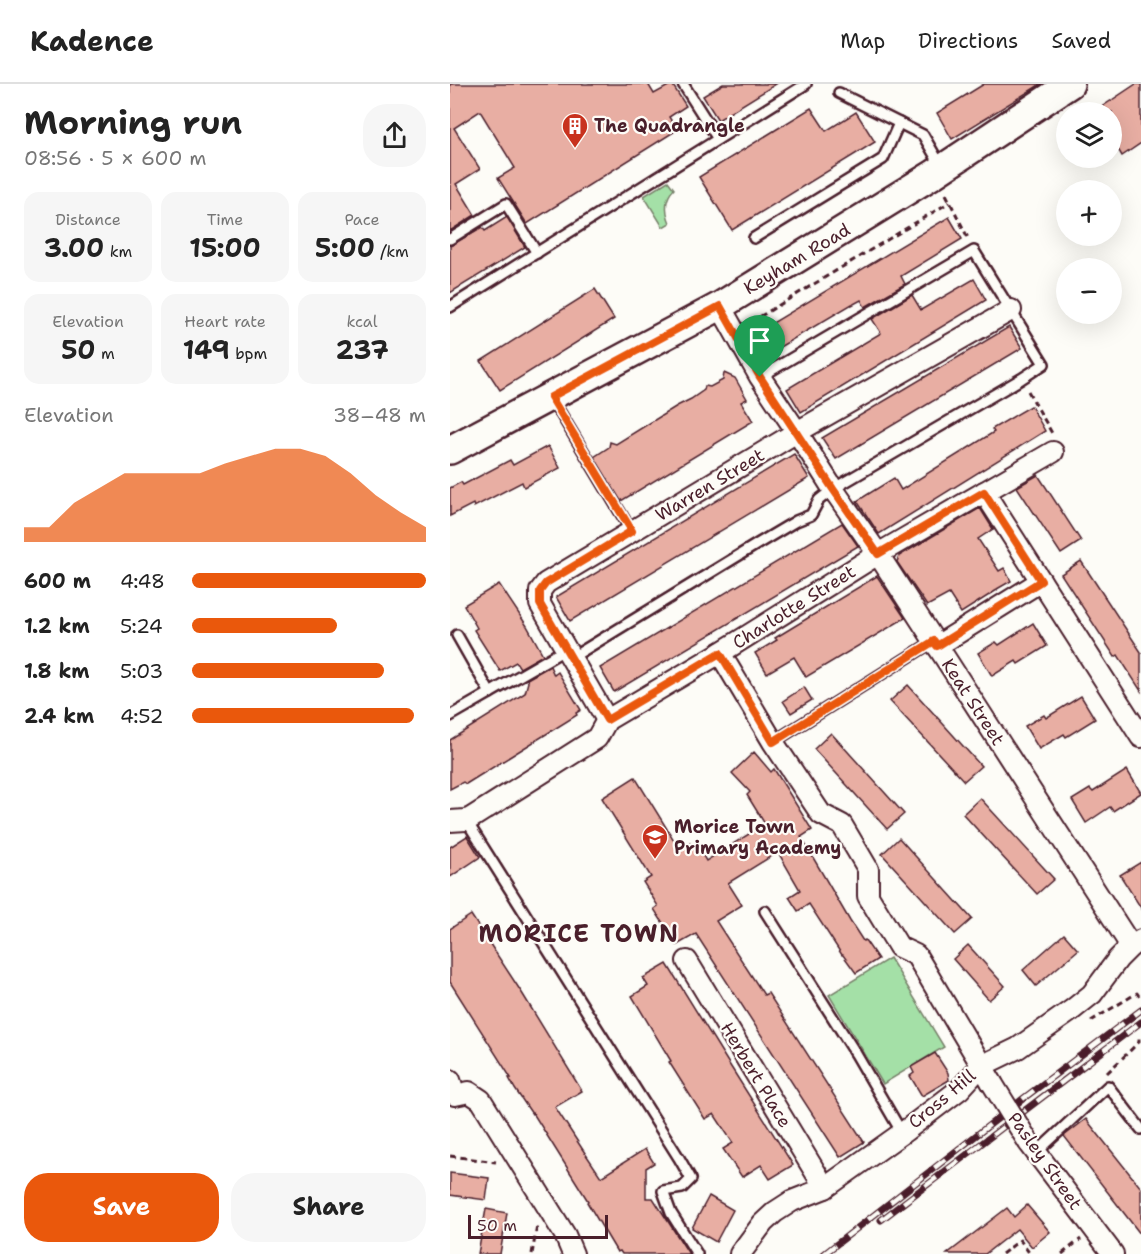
<!DOCTYPE html>
<meta charset="utf-8">
<style>
body{margin:0;font-family:"Shantell Sans",sans-serif;background:#f6f6f6;color:#222;height:100vh;display:flex;flex-direction:column;font-size:22px;white-space:nowrap}
*{box-sizing:border-box;margin:0}
p{font-size:20px;color:#767676}
.icon{flex:none;width:33px;height:33px;fill:none;stroke:currentColor;stroke-width:2;stroke-linecap:round;stroke-linejoin:round}
.map{position:relative;flex:1;overflow:hidden}
.panel{display:flex;flex-direction:column;background:#fff;width:450px}
.panel>*{flex:none}
.tools{position:absolute;left:606px;top:18px;display:grid;gap:12px}
.tools a{display:grid;place-items:center;width:66px;height:66px;border-radius:50%;background:#fff;box-shadow:0 6px 24px #0002;font-size:30px}
.scale{position:absolute;left:18px;bottom:15px;width:140px;box-sizing:border-box;padding-left:6px;border:3px solid #4a1f2b;border-top:0;font-size:16px;line-height:21px;white-space:nowrap;color:#4a1f2b;-webkit-text-stroke:4px #fdfcf7;paint-order:stroke}
.pin{position:absolute;display:grid;place-items:center;width:51px;height:51px;color:#fff;margin:-62px -26px;border-radius:50% 50% 50% 0;rotate:-45deg;box-shadow:0 0 6px #0007}
.pin .icon{rotate:45deg}
.round{display:grid;place-items:center;flex:none;width:63px;height:63px;border-radius:24px;background:#f6f6f6}
.head{display:flex;align-items:center;justify-content:space-between;height:102px;padding:0 24px}
h1{font-size:33px;font-weight:700;line-height:45px}
.metrics{display:grid;grid-template-columns:repeat(3,1fr);gap:9px;height:102px;padding:6px 24px}
.metrics div{display:grid;align-content:center;border-radius:15px;background:#f6f6f6;text-align:center}
.metrics b{font-size:26px;font-weight:700}
.metrics small{font-size:16px;font-weight:400}
.metrics p{font-size:16px}
.chart{height:168px;padding:12px 24px}
.chart p{display:flex;justify-content:space-between}
.chart svg{width:100%;height:108px;margin-top:6px;fill:#ea580c;opacity:.7}
.action{display:flex;gap:12px;margin-top:auto;padding:12px 24px}
.action a{flex:1;height:69px;border-radius:24px;background:#ea580c;color:#fff;font-size:24px;font-weight:700;line-height:69px;text-align:center}
.action a+a{background:#f6f6f6;color:#222}
ul{padding:0 24px;list-style:none;font-size:20px}
li{display:grid;grid-template-columns:96px 72px 1fr;align-items:center;height:45px}
li i{height:15px;border-radius:8px;background:#ea580c}
header{display:flex;align-items:center;gap:36px;box-sizing:border-box;height:84px;padding:0 30px;background:#fff;border-bottom:2px solid #e0e0e0}
header strong{font-size:28px}
nav{display:flex;gap:33px;margin-inline-start:auto;font-size:21px}
main{display:flex;flex:1;min-height:0}
.map>svg:first-child{display:block}
.green{fill:#a4e0a7;stroke:#778069;stroke-width:1.5}
.building{fill:#e8aea3;stroke:#4a1f2b;stroke-width:1.5}
.lines{fill:none;stroke-linecap:round;stroke-linejoin:round}
.lane-casing{stroke:#4a1f2b;stroke-width:14}
.street-casing{stroke:#4a1f2b;stroke-width:24}
.secondary-casing{stroke:#4a1f2b;stroke-width:32}
.path{stroke:#4a1f2b;stroke-width:3;stroke-dasharray:6 4.5;stroke-linecap:butt}
.lane{stroke:#fdfcf7;stroke-width:9}
.street{stroke:#fdfcf7;stroke-width:20}
.secondary{stroke:#fdfcf7;stroke-width:27}
.rail-casing{stroke:#4a1f2b;stroke-width:7}
.rail{stroke:#fdfcf7;stroke-width:4.5;stroke-dasharray:14;stroke-linecap:butt}
.street-bridge-casing{stroke:#4a1f2b;stroke-width:24;stroke-linecap:butt}
.street-bridge{stroke:#fdfcf7;stroke-width:20}
.route-casing{stroke:#fff;stroke-width:12}
.route{stroke:#ea580c;stroke-width:8}
.labels{text-anchor:middle;dominant-baseline:central;stroke-width:4.5;stroke-linejoin:round;paint-order:stroke}
.poi-label{font-size:18px;font-weight:bold;fill:#4a1f2b;stroke:#fdfcf7;text-anchor:start}
.street-label{font-size:18px;fill:#4a1f2b;stroke:#fdfcf7}
.district-label{font-size:24px;font-weight:bold;letter-spacing:1.5px;fill:#4a1f2b;stroke:#fdfcf7}
</style>
<header>
<strong>Kadence</strong>
<nav><a>Map</a><a>Directions</a><a>Saved</a></nav>
</header>
<main>
<section class="panel">
<div class="head"><div><h1>Morning run</h1><p>08:56 · 5 × 600 m</p></div><a class="round"><svg class="icon" aria-label="share" viewBox="0 0 24 24"><path d="M12 15V3M7 8l5-5 5 5M5 13v7h14v-7"/></svg></a></div>
<div class="metrics">
<div><p>Distance</p><b>3.00<small> km</small></b></div>
<div><p>Time</p><b>15:00</b></div>
<div><p>Pace</p><b>5:00<small> /km</small></b></div>
</div>
<div class="metrics">
<div><p>Elevation</p><b>50<small> m</small></b></div>
<div><p>Heart rate</p><b>149<small> bpm</small></b></div>
<div><p>kcal</p><b>237</b></div>
</div>
<div class="chart"><p><span>Elevation</span>38–48 m</p>
<svg viewBox="0 0 160 44" preserveAspectRatio="none"><path d="M0 44V38L10 38L20 28L30 22L40 16L50 16L60 16L70 16L80 12L90 9L100 6L110 6L120 9L130 16L140 25L150 32L160 38V44z"/></svg>
</div>
<ul>
<li><b>600 m</b>4:48<i style="width:100%"></i></li>
<li><b>1.2 km</b>5:24<i style="width:62%"></i></li>
<li><b>1.8 km</b>5:03<i style="width:82%"></i></li>
<li><b>2.4 km</b>4:52<i style="width:95%"></i></li>
</ul>
<div class="action"><a>Save</a><a>Share</a></div>
</section>
<div class="map">
<svg width="691" height="1170" viewBox="0 0 691 1170">
<rect width="100%" height="100%" fill="#fdfcf7"/>
<filter id="ink" filterUnits="userSpaceOnUse"><feTurbulence type="fractalNoise" baseFrequency=".0167" numOctaves="2"/><feDisplacementMap in="SourceGraphic" scale="12" xChannelSelector="R" yChannelSelector="G"/><feConvolveMatrix kernelMatrix="1 2 1 2 8 2 1 2 1" color-interpolation-filters="sRGB"/></filter>
<g filter="url(#ink)">
<!-- green -->
<g class="green">
<path d="M218 97 224 105C214 115 215 127 220 139L213 143 194 112Z"/>
<polygon points="440,874 494,963 433,1000 379,911"/>
</g>
<!-- building -->
<g class="building">
<polygon points="0,0 198,0 204,10 222,0 236,22 219,33 227,46 77,140 48,94 65,84 30,27 4,44 30,85 6,100 25,131 0,147"/>
<polygon points="273,0 326,0 268,36 253,12"/>
<polygon points="534,0 591,0 502,55 487,29"/>
<polygon points="686,0 691,0 691,59 672,72 662,55 662,28 644,28"/>
<polygon points="361,24 376,47 406,28 425,58 282,146 249,93"/>
<polygon points="57,133 75,163 0,209 0,162 32,143 35,147"/>
<polygon points="499,133 512,155 451,192 455,200 415,223 411,216 402,221 402,220 323,267 318,260 309,266 301,252"/>
<polygon points="524,195 536,216 351,328 337,305 431,249 422,235 462,211 471,226"/>
<polygon points="145,205 164,235 50,306 31,277"/>
<polygon points="559,243 572,264 386,375 372,354"/>
<polygon points="274,289 285,294 297,315 291,318 303,337 171,417 144,373 159,363 160,358 166,360 227,322 241,315 254,306 255,302 260,303 273,296"/>
<polygon points="581,322 595,347 429,450 407,417 444,394 451,406 544,348 542,345"/>
<polygon points="98,362 110,384 74,403 72,398 24,423 23,420 0,432 0,404 11,398 13,401 60,376 63,381"/>
<polygon points="344,370 359,394 120,537 106,513"/>
<polygon points="588,391 631,457 611,470 567,403"/>
<polygon points="530,424 543,445 528,455 549,487 554,484 561,497 547,505 547,506 511,529 499,510 477,522 447,478 449,472"/>
<polygon points="392,439 408,462 164,608 150,584"/>
<polygon points="631,477 691,568 691,607 668,571 665,573 611,490"/>
<polygon points="427,492 455,534 356,593 344,573 317,589 305,569 327,556 325,554"/>
<polygon points="49,500 77,542 93,571 70,584 66,578 50,587 24,546 27,544 14,521"/>
<polygon points="583,539 597,562 568,580 566,577 542,592 528,569 546,558 549,561"/>
<polygon points="100,582 104,591 108,588 131,626 126,629 127,631 16,700 13,698 0,705 0,656 75,609 78,598 77,595"/>
<polygon points="458,601 531,682 514,697 440,617"/>
<polygon points="354,603 362,616 341,629 333,617"/>
<polygon points="631,612 645,635 616,653 614,650 589,665 575,642 594,631 596,634"/>
<polygon points="381,649 454,730 437,745 364,665"/>
<polygon points="304,668 321,688 324,685 362,746 351,753 400,837 413,857 415,856 428,875 406,889 393,871 392,871 359,820 348,827 339,813 350,806 328,768 278,799 292,821 266,837 314,911 318,909 414,1058 390,1073 246,850 227,861 204,825 208,822 193,798 201,793 152,714 185,693 230,766 240,759 242,763 246,760 256,777 315,740 297,711 300,708 282,689"/>
<polygon points="677,686 691,709 663,727 660,723 636,739 622,716 640,705 643,708"/>
<polygon points="530,714 604,795 587,810 513,730"/>
<polygon points="17,752 30,773 0,793 0,763"/>
<polygon points="449,754 522,835 505,850 432,770"/>
<polygon points="691,778 691,824 670,791"/>
<polygon points="21,831 72,909 132,1007 105,1023 133,1066 151,1093 195,1065 204,1079 196,1084 196,1114 203,1114 239,1170 172,1170 170,1167 167,1168 137,1118 138,1117 83,1029 82,1030 65,1005 59,994 61,994 0,898 0,845"/>
<polygon points="614,850 628,866 586,902 573,886"/>
<polygon points="518,861 555,902 539,916 503,875"/>
<polygon points="217,880 279,980 343,1081 320,1095 311,1081 292,1093 273,1065 283,1059 264,1030 255,1035 219,978 221,977 182,912 198,902 193,894"/>
<polygon points="485,969 498,989 499,996 472,1012 460,992 464,989 461,983"/>
<polygon points="636,1035 691,1104 691,1151 614,1052"/>
<polygon points="0,1089 39,1094 36,1116 0,1111"/>
<polygon points="259,1112 283,1126 266,1158 242,1144"/>
<polygon points="577,1121 600,1148 582,1163 567,1145 535,1170 497,1170 557,1124 564,1133"/>
<polygon points="36,1125 57,1129 50,1170 28,1170"/>
</g>
<g class="lines">
<!-- lane casing -->
<g class="lane-casing">
<g id="lane">
<polyline points="233,0 268,55"/>
<polyline points="389,9 473,51 491,82"/>
<polyline points="304,154 433,75 449,39"/>
<polyline points="0,155 56,120 87,169"/>
<polyline points="0,223 356,0"/>
<polyline points="102,315 182,448"/>
<polyline points="7,551 40,609"/>
<polyline points="121,574 309,459 346,437 361,431 369,416 383,405 571,295 594,280 524,167 310,293"/>
<polyline points="0,632 116,565"/>
<polyline points="323,658 484,557"/>
<polyline points="16,736 229,1074 241,1095 232,1104 213,1107 221,1129 247,1170"/>
<polyline points="315,827 406,970 452,1049"/>
<polyline points="586,1069 658,1002 691,1045"/>
</g>
</g>
<!-- street casing -->
<g class="street-casing">
<g id="street">
<polyline points="270,222 310,293 347,348 383,405 428,470 681,862"/>
<polyline points="534,408 691,653"/>
<polyline points="487,562 591,497"/>
<polyline points="270,569 323,658 371,730 392,741 418,785 418,812 449,863 466,871 542,999"/>
<polyline points="157,636 90,520 90,507 96,499 347,348 561,226"/>
<polyline points="0,737 16,736 21,734 147,654 157,636 270,569 428,470 603,368"/>
<polyline points="237,877 375,1104"/>
<polyline points="0,996 5,1011 19,1008 31,1016 115,1151 123,1170"/>
<polyline points="579,1059 663,1170"/>
<polyline points="290,1170 313,1139 325,1128 342,1117 375,1104 455,1047 510,1005 531,982 568,964 622,926 642,910 668,875 681,862 691,856"/>
</g>
</g>
<!-- secondary casing -->
<g class="secondary-casing">
<polyline id="secondary" points="0,366 270,222 484,90 620,0"/>
</g>
<!-- path -->
<g class="path">
<polyline points="496,110 518,154"/>
<polyline points="301,238 500,118"/>
<polyline points="578,307 603,351"/>
<polyline points="641,937 687,909 689,912"/>
<polyline points="657,989 689,958 689,952"/>
<polyline points="0,1072 46,1078"/>
<polyline points="82,1170 87,1142"/>
<polyline points="552,1170 570,1156 580,1170"/>
<polyline points="612,1170 631,1155"/>
</g>
<!-- lane -->
<use href="#lane" class="lane"/>
<!-- street -->
<use href="#street" class="street"/>
<!-- secondary -->
<use href="#secondary" class="secondary"/>
<!-- rail casing -->
<g class="rail-casing">
<g id="rail">
<polyline points="431,1136 691,938"/>
<polyline points="374,1170 574,1014 691,926"/>
</g>
</g>
<!-- rail -->
<use href="#rail" class="rail"/>
<!-- street-bridge casing -->
<g class="street-bridge-casing">
<polyline id="street-bridge" points="542,999 579,1059"/>
</g>
<!-- street-bridge -->
<use href="#street-bridge" class="street-bridge"/>
</g>
</g>
<g class="lines" filter="url(#ink)">
<!-- route casing -->
<g class="route-casing">
<polygon id="route" points="270,222 310,293 383,405 428,470 534,408 591,497 487,562 484,557 323,658 270,569 157,636 90,520 90,507 96,499 182,447 101,313"/>
</g>
<!-- route -->
<use href="#route" class="route"/>
</g>
<!-- icons -->
<defs>
<g id="building-pin" transform="scale(1.35)"><path d="M0 17L-7.5 6A9.5 9.5 0 1 1 7.5 6Z" fill="#c8321e" stroke="#fdfcf7"/><path d="M-4-6H4V6H1V3H-1V6H-4ZM-2.5-4.3h1.7v1.8h-1.7ZM.8-4.3h1.7v1.8H.8ZM-2.5-1h1.7V.8h-1.7ZM.8-1h1.7V.8H.8Z" fill="#fff"/></g>
<g id="school-pin" transform="scale(1.35)"><path d="M0 17L-7.5 6A9.5 9.5 0 1 1 7.5 6Z" fill="#c8321e" stroke="#fdfcf7"/><path d="M0-5L7-2L0 1L-7-2ZM-4 1L0 2.5L4 1V4Q0 6-4 4Z" fill="#fff"/></g>
</defs>
<g fill-rule="evenodd">
<use href="#building-pin" x="125" y="42"/>
<use href="#school-pin" x="205" y="753"/>
</g>
<g class="labels">
<!-- poi labels -->
<g class="poi-label">
<text x="144" y="42">The Quadrangle</text>
<text x="224" y="743">Morice Town<tspan x="224" dy="21">Primary Academy</tspan></text>
</g>
<!-- street labels -->
<g class="street-label">
<text transform="translate(347 175) rotate(-31)">Keyham Road</text>
<text transform="translate(260 401) rotate(-31)">Warren Street</text>
<text transform="translate(344 523) rotate(-32)">Charlotte Street</text>
<text transform="translate(523 618) rotate(57)">Keat Street</text>
<text transform="translate(306 991) rotate(59)">Herbert Place</text>
<text transform="translate(492 1015) rotate(-40)">Cross Hill</text>
<text transform="translate(595 1077) rotate(55)">Pasley Street</text>
</g>
<!-- district labels -->
<g class="district-label">
<text x="129" y="850">MORICE TOWN</text>
</g>
</g>
</svg>
<div class="tools">
<a><svg class="icon" aria-label="layers" viewBox="0 0 24 24"><path d="M12 4l9 5-9 5-9-5zM3 14l9 5 9-5"/></svg></a>
<a>+</a>
<a>−</a>
</div>
<div class="scale">50 m</div>
<div class="pin" style="left:310px;top:293px;background:#1e9e55"><svg class="icon" aria-label="arrive" viewBox="0 0 24 24"><path d="M6 21V4h12l-3 4 3 4H6"/></svg></div>
</div>
</main>
